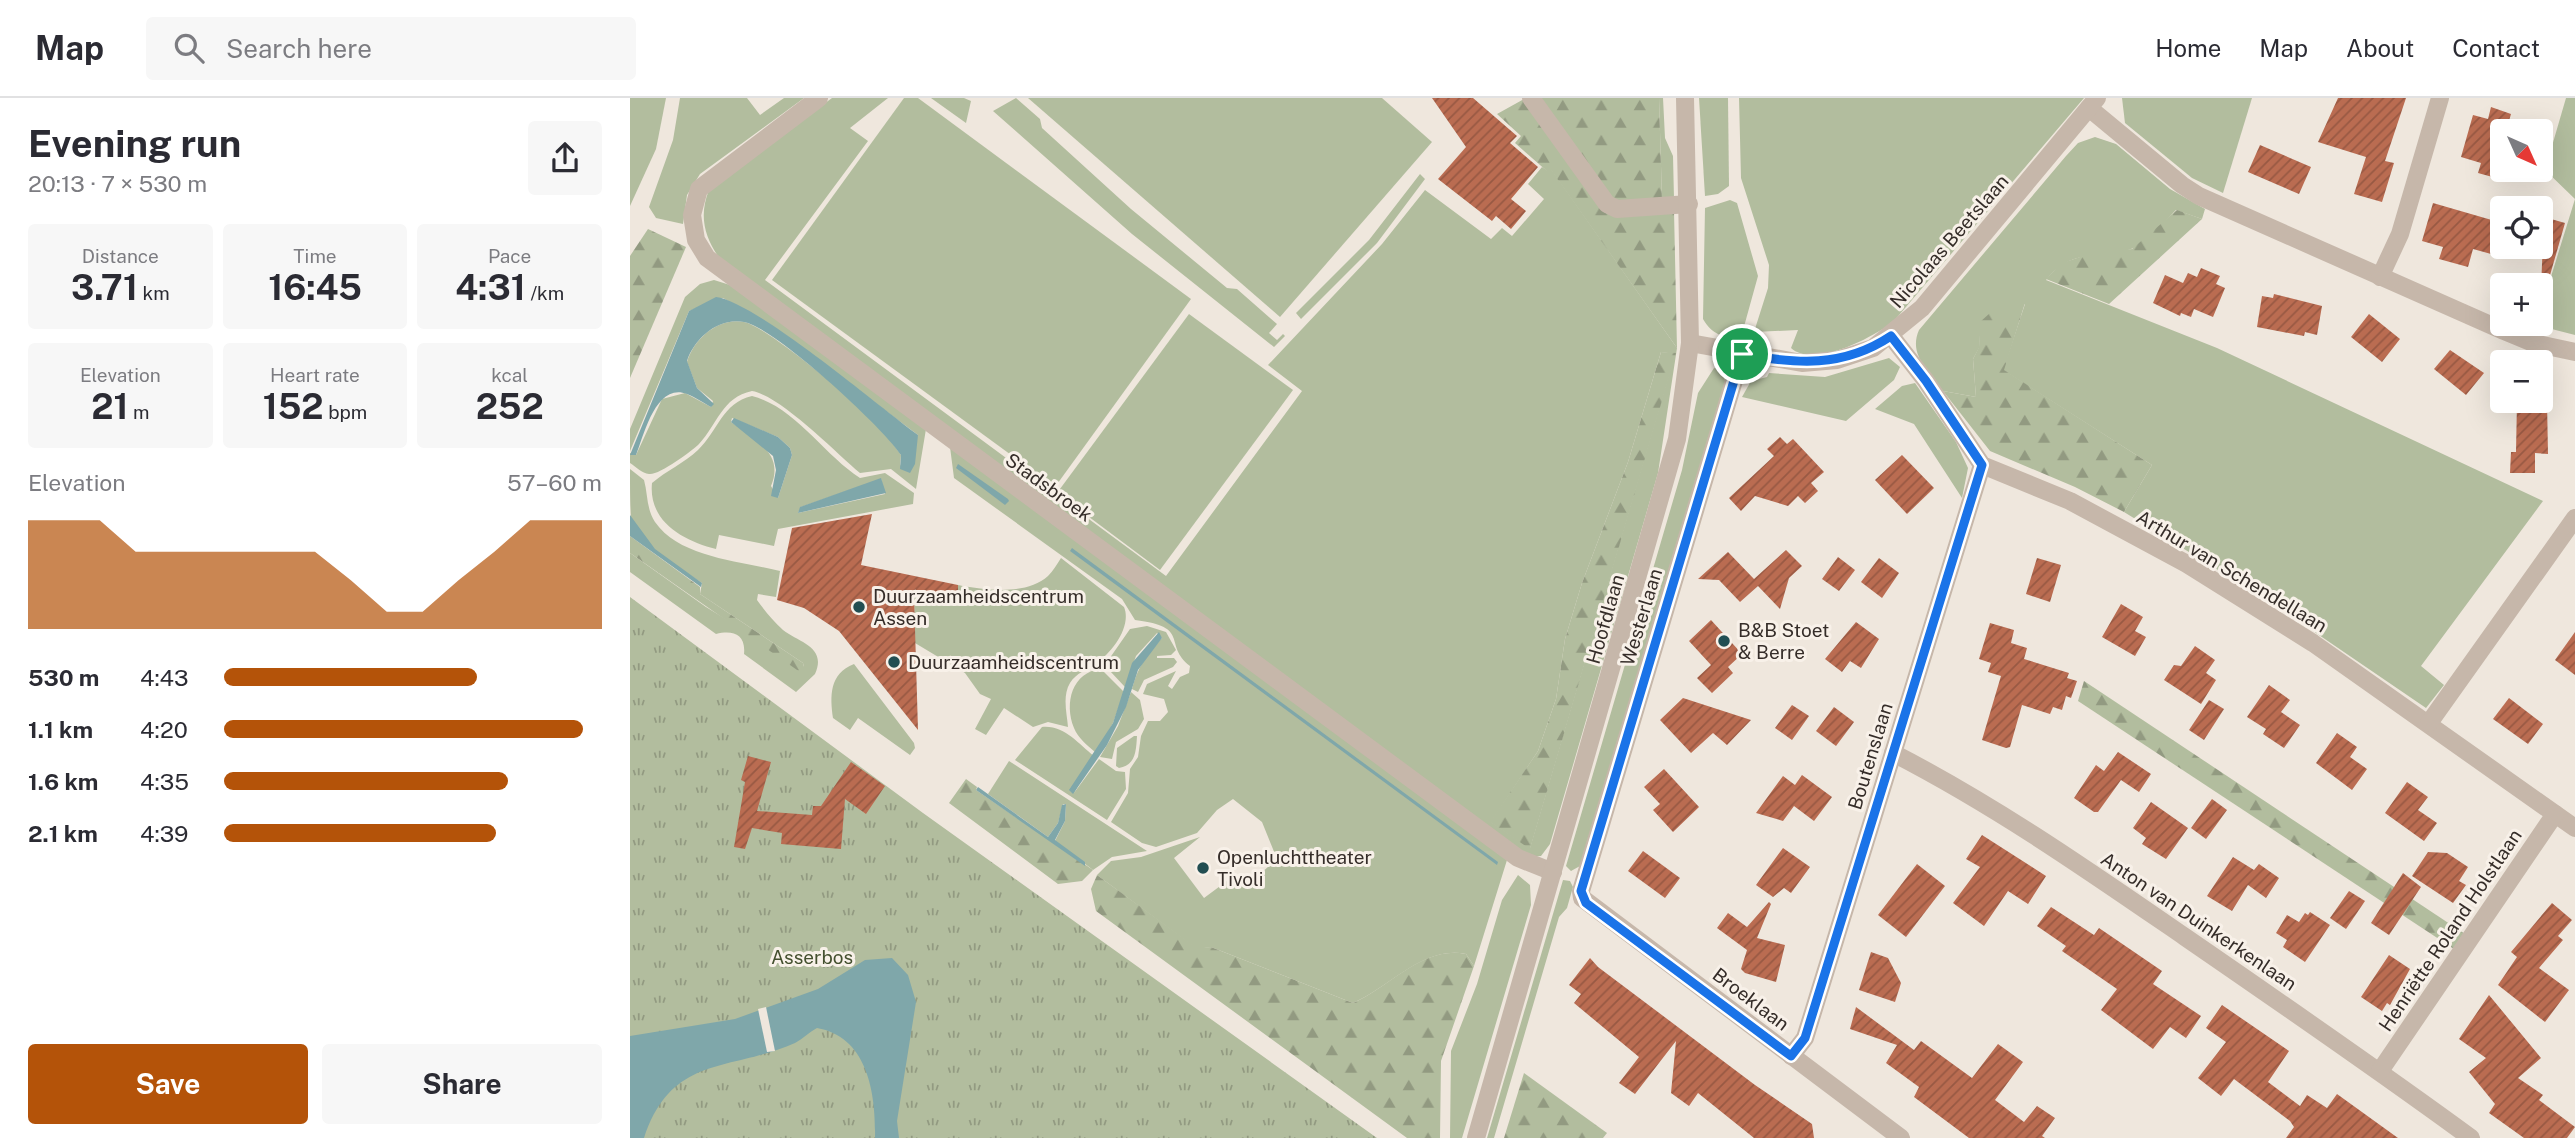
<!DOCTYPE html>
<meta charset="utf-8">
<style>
body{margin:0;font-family:"Public Sans",sans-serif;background:#f7f7f7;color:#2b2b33;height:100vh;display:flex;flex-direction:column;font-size:26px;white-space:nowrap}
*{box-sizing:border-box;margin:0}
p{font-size:23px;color:#7c7c81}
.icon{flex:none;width:38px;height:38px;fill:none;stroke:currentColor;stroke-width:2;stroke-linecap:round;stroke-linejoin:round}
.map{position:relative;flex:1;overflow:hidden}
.details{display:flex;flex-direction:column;background:#fff;width:630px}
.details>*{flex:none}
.needle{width:46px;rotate:135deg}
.tools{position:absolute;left:1860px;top:21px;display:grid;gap:14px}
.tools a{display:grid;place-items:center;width:63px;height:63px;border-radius:7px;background:#fff;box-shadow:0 7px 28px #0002;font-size:35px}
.pin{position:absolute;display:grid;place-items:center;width:60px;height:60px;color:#fff;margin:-30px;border:4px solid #fff;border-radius:50%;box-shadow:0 2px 7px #0007}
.round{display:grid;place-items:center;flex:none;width:74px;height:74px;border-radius:7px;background:#f7f7f7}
.headline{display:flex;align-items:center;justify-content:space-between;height:119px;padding:0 28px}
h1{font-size:38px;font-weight:700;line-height:52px}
.metrics{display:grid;grid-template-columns:repeat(3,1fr);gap:10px;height:119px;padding:7px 28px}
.metrics div{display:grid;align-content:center;border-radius:7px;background:#f7f7f7;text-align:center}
.metrics b{font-size:35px;font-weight:700}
.metrics small{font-size:19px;font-weight:400}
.metrics p{font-size:19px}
.chart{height:196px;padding:14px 28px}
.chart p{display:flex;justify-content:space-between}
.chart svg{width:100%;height:126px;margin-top:7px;fill:#b45309;opacity:.7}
.cta{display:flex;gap:14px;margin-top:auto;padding:14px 28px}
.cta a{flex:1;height:80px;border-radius:7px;background:#b45309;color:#fff;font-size:28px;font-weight:700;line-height:80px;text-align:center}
.cta a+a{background:#f7f7f7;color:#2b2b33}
ul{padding:0 28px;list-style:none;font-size:23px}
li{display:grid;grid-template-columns:112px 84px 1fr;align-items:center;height:52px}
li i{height:18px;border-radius:9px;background:#b45309}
header{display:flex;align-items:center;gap:42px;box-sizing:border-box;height:98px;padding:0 35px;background:#fff;border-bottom:2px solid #e1e1e2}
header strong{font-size:33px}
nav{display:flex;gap:38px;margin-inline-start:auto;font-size:24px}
.search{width:490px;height:63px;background:#f7f7f7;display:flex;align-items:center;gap:18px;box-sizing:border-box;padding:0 24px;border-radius:7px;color:#7c7c81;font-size:26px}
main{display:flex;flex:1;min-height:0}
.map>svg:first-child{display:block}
.green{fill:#b2bd9e;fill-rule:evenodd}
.forest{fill:url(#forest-firs)}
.park{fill:url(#park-tufts)}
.water{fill:#7fa7aa}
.pier{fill:#efe7dd}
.building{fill:url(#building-hatch)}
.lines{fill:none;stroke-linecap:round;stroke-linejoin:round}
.minor{stroke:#c6b7aa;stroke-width:18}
.route-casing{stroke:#fff;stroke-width:14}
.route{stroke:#1a73e8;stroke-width:9}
.poi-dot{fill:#224e52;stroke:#f8f1e9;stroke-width:2.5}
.labels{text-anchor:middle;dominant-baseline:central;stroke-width:6;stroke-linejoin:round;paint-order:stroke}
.street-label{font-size:19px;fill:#352d29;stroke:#f8f1e9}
.poi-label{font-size:19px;fill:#352d29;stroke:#f8f1e9;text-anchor:start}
.park-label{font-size:19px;fill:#44502f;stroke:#f8f1e9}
</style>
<header>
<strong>Map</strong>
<div class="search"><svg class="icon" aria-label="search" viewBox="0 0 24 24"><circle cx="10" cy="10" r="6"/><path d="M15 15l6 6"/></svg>Search here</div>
<nav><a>Home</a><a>Map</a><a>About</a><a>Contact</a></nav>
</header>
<main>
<section class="details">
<div class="headline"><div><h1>Evening run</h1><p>20:13 · 7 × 530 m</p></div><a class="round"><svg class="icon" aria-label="share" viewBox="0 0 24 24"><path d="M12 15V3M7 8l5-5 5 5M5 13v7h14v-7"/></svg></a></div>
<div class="metrics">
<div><p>Distance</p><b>3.71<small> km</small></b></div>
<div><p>Time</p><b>16:45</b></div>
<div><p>Pace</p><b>4:31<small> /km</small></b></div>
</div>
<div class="metrics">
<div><p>Elevation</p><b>21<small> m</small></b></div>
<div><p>Heart rate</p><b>152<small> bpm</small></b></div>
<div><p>kcal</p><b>252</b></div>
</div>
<div class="chart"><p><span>Elevation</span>57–60 m</p>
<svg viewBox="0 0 160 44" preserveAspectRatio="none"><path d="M0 44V6L10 6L20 6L30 17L40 17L50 17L60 17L70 17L80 17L90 27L100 38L110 38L120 27L130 17L140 6L150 6L160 6V44z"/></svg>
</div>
<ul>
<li><b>530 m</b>4:43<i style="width:67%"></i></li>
<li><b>1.1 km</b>4:20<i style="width:95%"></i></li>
<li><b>1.6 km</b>4:35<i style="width:75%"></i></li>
<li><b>2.1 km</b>4:39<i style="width:72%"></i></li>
</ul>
<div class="cta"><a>Save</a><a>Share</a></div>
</section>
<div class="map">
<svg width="1945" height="1040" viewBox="0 0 1945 1040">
<defs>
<pattern id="forest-firs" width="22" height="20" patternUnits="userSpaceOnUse" patternTransform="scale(1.75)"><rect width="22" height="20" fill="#b2bd9e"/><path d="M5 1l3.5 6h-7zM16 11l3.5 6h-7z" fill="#929a81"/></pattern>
<pattern id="park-tufts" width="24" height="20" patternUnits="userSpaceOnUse" patternTransform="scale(1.75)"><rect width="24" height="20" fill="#b2bd9e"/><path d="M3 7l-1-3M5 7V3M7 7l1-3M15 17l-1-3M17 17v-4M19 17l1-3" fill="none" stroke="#929a81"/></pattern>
<pattern id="building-hatch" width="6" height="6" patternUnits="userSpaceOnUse" patternTransform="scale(1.75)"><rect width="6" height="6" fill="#ba6c51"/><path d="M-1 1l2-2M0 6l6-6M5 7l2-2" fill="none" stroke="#985943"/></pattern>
</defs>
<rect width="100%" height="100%" fill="#efe7dd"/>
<!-- green -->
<g class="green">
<polygon points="0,0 36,0 26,51 0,108"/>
<polygon points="50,0 117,0 130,17 154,0 174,0 70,76 57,97 53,126 26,120 19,109 43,42"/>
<path d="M202 0H258L220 30 238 43 135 182 536 478 672 293 638 267 752 146 795 92 861 141 872 130 882 138 914 101 898 86 912 69 918 73 921 71 1047 250 1028 375 920 746 911 758 899 759 93 165C75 142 68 119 79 92ZM1031 254 1045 256 900 750 861 724 908 653 926 601 935 541 952 485 998 364Z"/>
<polygon points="274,0 288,0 561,201 425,389 142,182"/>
<polygon points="301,0 334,0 341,3 336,25"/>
<polygon points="386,0 410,21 412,30 501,111 597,190 607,191 647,226 639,235 647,242 653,236 655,238 644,249 502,136 363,13"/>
<polygon points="398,0 752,0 802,44 650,219"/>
<polygon points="1029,0 1033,0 1035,40 1043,58 1044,101 1032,102"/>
<polygon points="1069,0 1098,0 1099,88 1088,96 1075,98"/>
<path d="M1109 0H1454L1264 223C1244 239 1184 271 1161 250L1168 232 1124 234 1138 190 1139 167 1111 80Z"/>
<polygon points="1492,0 1622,0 1593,95 1562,80 1495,25"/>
<polygon points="1936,0 1945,0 1945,237 1906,227 1911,226 1911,211 1945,101 1915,72"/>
<path d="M1465 39 1486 46 1540 91 1575 111 1572 121 1546 112C1533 125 1518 145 1501 151 1467 163 1444 148 1416 182L1587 250 1913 403 1791 568 1814 587 1796 610 1645 507 1494 414 1522 367 1373 272 1395 206 1351 224 1349 250 1343 261 1346 299 1313 293C1299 273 1278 257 1289 232L1436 58 1448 45Z"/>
<polygon points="790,76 795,81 747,145 671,221 666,215 739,142"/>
<path d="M1100 102 1107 105 1128 178 1110 243C1093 238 1082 237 1073 221L1075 110Z"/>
<path d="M84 182 100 187 296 331 286 391 261 371 230 375C205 354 151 298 122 293 92 299 87 327 69 346 62 353 28 378 19 376 12 375 6 369 0 365V355L6 357 32 301 55 295 81 309 83 303 67 290 57 264C64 241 88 219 114 224 136 228 223 301 241 320 253 332 262 344 271 357L270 368 288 337 141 227 93 200 59 213 0 353V331L55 199 70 186Z"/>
<polygon points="559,216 663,292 530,472 427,395"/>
<polygon points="1259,260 1270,269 1264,282 1216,323 1112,299 1121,283 1137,279 1139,275 1195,279"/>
<polygon points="1084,270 1092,272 1096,286 950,768 941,773 936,768 1052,372 1068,295"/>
<polygon points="1285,285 1326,344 1338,370 1332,400 1284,326 1245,311 1272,288"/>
<path d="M122 298C165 309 194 357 230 380L255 375 284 395 283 406 148 431 144 448 89 437 86 451C54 443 18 424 22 385 36 373 54 365 68 352 88 333 92 305 122 298ZM102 320 148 339 160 350 162 357 148 400 141 388C155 355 124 341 101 324ZM251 381 255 396 168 415 171 409Z"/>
<path d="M320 349 877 762 844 868 836 856C794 847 760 889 723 905L581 849 567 851 467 777 481 763 511 759 570 739 544 760 574 800 601 780 631 775 647 761 632 724 603 701 587 712 567 735 526 749 512 745 481 724 498 695 500 671 508 659 511 638 518 623H530L538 614 534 601 513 596 517 586 546 573 538 588 542 591 550 579 559 575 560 568C532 546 562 529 505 522L492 501 324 380Z"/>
<path d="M0 371 14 382C18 396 16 410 25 424 50 460 111 463 150 473L146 499 128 496 127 502C135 513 143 523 153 532 170 545 197 549 185 576L166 594 114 556C116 536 103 532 86 536L0 474V455L76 509 174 569 173 565 70 496 72 485C49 469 9 449 1 419 0 405 0 385 0 371Z"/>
<path d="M431 460 494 509C502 528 482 555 466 565 457 572 446 575 440 585 432 598 437 616 438 629L418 624 403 629 374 610 356 637 345 631 361 601 350 596 335 575 285 545 284 497 328 506V487C354 492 396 498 418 478 423 473 427 466 431 460Z"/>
<path d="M517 528 536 534 546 552 541 557 527 558V560H544L547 564 543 569 514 582 508 594 502 591C507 570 517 556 532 540L527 535 506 558 495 589 480 573 477 564 500 531Z"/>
<path d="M224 566 284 645 285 650 280 657 228 620 220 632 203 620C200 598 199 576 224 566Z"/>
<path d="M471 571 494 594 483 625 466 655C458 648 448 640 444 630 434 605 442 574 471 571Z"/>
<polygon points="501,594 510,602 514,621 508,631 486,644 482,661 470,659 488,628"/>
<path d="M412 629C435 627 448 646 464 658L444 695 469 661 486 673 495 674 496 691 477 722 385 662Z"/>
<path d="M504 638H507C506 653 506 667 489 670L486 668 487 650Z"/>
<polygon points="379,663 517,753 482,759 463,772 425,743 435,723 436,706 433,706 428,725 418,739 358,696"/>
<polygon points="888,777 900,787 901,807 832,1040 820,1040 821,953 847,886 872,802"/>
<polygon points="933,782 940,783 943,789 937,810 929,819 864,1040 857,1040"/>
</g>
<!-- forest -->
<g class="forest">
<polygon points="910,0 1029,0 1032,102 985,103"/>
<polygon points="894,1 974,114 988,119 1044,113 1047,250 921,72 918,74 885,45 891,38 867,16"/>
<polygon points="1547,112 1572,121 1479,206 1416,181 1432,165 1462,155 1502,151"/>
<polygon points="18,131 56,149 0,280 0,158"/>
<polygon points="1395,205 1374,272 1522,367 1494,414 1445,389 1360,353 1313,293 1346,299 1343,261 1349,249 1350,224 1360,215"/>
<polygon points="1031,254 1046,255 900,751 860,724 908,653 926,601 935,541 952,485 998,364"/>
<polygon points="0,438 70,489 70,496 173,565 174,569 170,574 0,455"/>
<polygon points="1454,583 1838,838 1827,853 1448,603"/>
<polygon points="336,681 347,689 346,692 463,772 452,783 428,786 319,705"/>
<path d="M467 777 567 850 581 849 723 905C760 889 793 847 836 856L844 868 811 963 810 1040H777L466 813 461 791Z"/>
<polygon points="894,975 977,1035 973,1040 874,1040"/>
</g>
<!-- park -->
<polygon class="park" points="0,499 293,715 747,1040 0,1040"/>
<!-- water -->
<g class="water">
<path d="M86 199C126 204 248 308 288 337L285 366 280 375 270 371 271 357C253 329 144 229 114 224 88 219 64 241 57 263L67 290 84 306 81 309C74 305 65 299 57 296 26 284 14 337 6 357H0L59 213Z"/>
<polygon points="104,320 148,339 160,350 162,357 148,400 141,398 146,372 143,358 101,324"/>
<polygon points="328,366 378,401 379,403 375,407 326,370"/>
<polygon points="251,380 256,395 168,415 170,409"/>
<polygon points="0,417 25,451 72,485 71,489 0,438"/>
<polygon points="442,450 868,764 867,767 440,453"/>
<polygon points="529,534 532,540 508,572 496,609 477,647 443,696 439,692 483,625 502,565"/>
<polygon points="348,689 418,739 428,725 432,707 436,706 435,723 425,742 455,764 455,768 346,692"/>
<path d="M262 860 278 877 286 904 267 1023 269 1040H245C246 996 238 939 187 930 179 934 173 941 165 945 99 974 42 956 14 1040H0V938L105 921 188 891 235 862Z"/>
</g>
<!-- pier -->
<polygon class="pier" points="136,909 145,953 137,954 128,911"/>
<!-- building -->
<g class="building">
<polygon points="802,0 843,0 887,38 880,45 908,69 881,101 896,113 881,131 866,118 862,123 808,81 836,49"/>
<polygon points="1708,0 1776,0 1755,63 1764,65 1752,104 1724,96 1736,59 1688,44"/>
<polygon points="1861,9 1881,16 1876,33 1872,33 1872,59 1866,80 1848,75 1851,65 1831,59 1843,17 1858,21"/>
<polygon points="1630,47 1681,69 1669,96 1618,74"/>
<polygon points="1803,105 1872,125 1872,159 1843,151 1838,169 1809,161 1813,149 1792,143"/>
<polygon points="1914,119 1935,125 1916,191 1911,190"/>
<polygon points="1571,170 1590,178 1586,186 1595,190 1583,219 1564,211 1561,219 1551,215 1550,218 1523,205 1535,177 1553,185 1558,175 1567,179"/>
<polygon points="1644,196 1692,208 1687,237 1675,234 1674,238 1627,229 1632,198 1643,200"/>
<polygon points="1739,216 1770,241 1752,264 1721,239"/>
<polygon points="1820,252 1854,275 1836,297 1804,271"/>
<polygon points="1887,303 1917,303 1918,356 1905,355 1905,375 1880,375 1881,354 1886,354"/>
<polygon points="1150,339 1157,346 1163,341 1194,374 1181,385 1188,393 1175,405 1168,398 1158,408 1125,398 1111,413 1099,400 1144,358 1137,351"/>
<polygon points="1272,357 1304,390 1277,416 1245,382"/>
<polygon points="242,416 231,467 328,487 328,506 284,497 288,632 209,533 174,510 147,502 162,430"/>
<polygon points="1156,452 1172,468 1159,480 1150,511 1128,488 1110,504 1089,482 1068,481 1098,454 1124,481"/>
<polygon points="1208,459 1225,472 1209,493 1192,481"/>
<polygon points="1249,460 1269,475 1252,500 1231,484"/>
<polygon points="1407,460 1431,467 1420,504 1396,496"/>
<polygon points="1491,506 1513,519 1505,533 1516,539 1505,558 1472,539"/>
<polygon points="1081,522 1112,556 1098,569 1103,575 1082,595 1067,580 1081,567 1059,543"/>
<polygon points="1226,524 1249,541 1231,570 1220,563 1212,574 1195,561"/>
<polygon points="1360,525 1384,532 1381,545 1397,550 1394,561 1439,575 1437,580 1447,583 1441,600 1436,598 1432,612 1423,609 1420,616 1392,607 1380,649 1376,650 1352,642 1371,578 1358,574 1361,565 1349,561"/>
<polygon points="1945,534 1945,577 1925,562"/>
<polygon points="1565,548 1585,562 1576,575 1586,582 1571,606 1534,582 1544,567 1551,568"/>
<polygon points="1639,587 1660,602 1651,614 1670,627 1654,650 1633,636 1636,631 1617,619"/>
<polygon points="1053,600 1121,622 1097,647 1083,635 1061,655 1030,622"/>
<polygon points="1879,600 1913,626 1898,646 1863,621"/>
<polygon points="1579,602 1594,611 1574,642 1559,632"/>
<polygon points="1162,607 1179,618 1162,642 1145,630"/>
<polygon points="1204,609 1224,624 1206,648 1186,633"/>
<polygon points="1707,635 1727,649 1720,659 1737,671 1722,692 1686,665"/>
<polygon points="1488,654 1521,676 1509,694 1491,682 1468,714 1464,714 1444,700 1466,667 1474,673"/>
<polygon points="118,658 141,664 127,713 182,717 183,708 191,708 221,664 255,688 236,716 215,701 211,751 151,746 152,735 122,730 115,751 104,749 115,684 111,682"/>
<polygon points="1034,671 1069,709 1043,734 1023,712 1030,706 1014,689"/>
<polygon points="1172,677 1202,699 1184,723 1164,708 1153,723 1126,715 1153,678 1165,687"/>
<polygon points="1777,684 1798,699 1788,712 1807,725 1794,743 1755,715"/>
<polygon points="1582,701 1597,712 1576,741 1561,730"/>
<polygon points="1521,704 1558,730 1536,761 1512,746 1516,740 1503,730"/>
<polygon points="1352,737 1416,778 1398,806 1378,793 1354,828 1323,805 1350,769 1336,761"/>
<polygon points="1153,750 1180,769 1161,795 1154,790 1143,799 1126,787"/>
<polygon points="1013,753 1050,780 1035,800 998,773"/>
<polygon points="1798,754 1817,755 1838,769 1829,783 1836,787 1823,805 1782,778"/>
<polygon points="1603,759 1624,772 1629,766 1649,780 1636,800 1618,787 1602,813 1577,798"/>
<polygon points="1287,766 1315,788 1276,839 1248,817"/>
<polygon points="1773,775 1791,789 1759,837 1741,825"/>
<polygon points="1719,793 1735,803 1716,831 1700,820"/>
<polygon points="1139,804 1141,806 1127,840 1155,847 1146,884 1115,875 1111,871 1117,852 1087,830 1098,815 1117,829"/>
<polygon points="1922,805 1942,822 1928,838 1933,842 1909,870 1939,892 1915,924 1868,887 1887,859 1881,854"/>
<polygon points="1421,809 1464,837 1469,830 1532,873 1523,886 1571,918 1556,940 1540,929 1523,951 1471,912 1487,891 1432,853 1436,848 1407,828"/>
<polygon points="1680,814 1700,827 1675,864 1653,849 1657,842 1646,835 1657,817 1669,824 1675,815 1678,817"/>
<polygon points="1241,854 1258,860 1271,885 1265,904 1229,892"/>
<polygon points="1759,857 1780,871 1760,907 1757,905 1752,913 1731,899"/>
<polygon points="960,860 968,869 1125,987 1182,1026 1184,1040 1124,1040 1068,995 1059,1008 1041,995 1046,943 1005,996 989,985 1009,959 944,905 951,896 939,887"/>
<polygon points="1859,897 1911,960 1888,980 1913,997 1909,1002 1945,1029 1937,1040 1894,1040 1859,1015 1865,1006 1839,974 1856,960 1829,941"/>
<polygon points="1592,907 1659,953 1638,984 1670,1008 1677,997 1697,1010 1707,996 1768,1040 1656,1040 1664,1029 1660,1023 1604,981 1591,998 1568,980 1596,944 1576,930"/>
<polygon points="1226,909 1284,952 1291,943 1342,980 1368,946 1393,964 1365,1002 1394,1024 1407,1008 1425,1020 1412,1038 1415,1040 1339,1040 1284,999 1289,989 1256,965 1267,947 1220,931"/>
</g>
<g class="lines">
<!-- minor -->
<g class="minor">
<polyline points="189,0 69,91 62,117 66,142 77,160 888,760 923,774"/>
<polyline points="901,0 977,106 987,111 1059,106"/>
<polyline points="1459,10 1552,87 1569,98 1874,233 1903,245 1945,254"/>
<polyline points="1750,179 1770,136 1810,0"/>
<polyline points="1261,238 1296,283 1352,367 1440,403 1557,466 1683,545 1945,730"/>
<polyline points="1060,245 1172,265 1207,262 1243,250 1292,210 1467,0"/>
<polyline points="1112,256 951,793 952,800 1271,1040"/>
<polyline points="1799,625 1945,420"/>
<path d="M1263 655C1366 708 1459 773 1555 839 1651 905 1747 971 1841 1040"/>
<polyline points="1161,958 1175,940 1352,367"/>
<polyline points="1750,973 1925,716"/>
<polyline points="846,1040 1047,341 1060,245 1055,0"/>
</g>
</g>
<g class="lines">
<!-- route casing -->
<g class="route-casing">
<path id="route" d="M1261 238 1296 283 1352 367 1175 940 1161 958 956 805 951 793 1112 256C1166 266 1213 270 1261 238Z"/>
</g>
<!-- route -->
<use href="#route" class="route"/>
</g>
<!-- markers -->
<g class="poi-dot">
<circle cx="229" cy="509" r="7"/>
<circle cx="1094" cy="543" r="7"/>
<circle cx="264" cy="564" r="7"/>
<circle cx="573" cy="770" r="7"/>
</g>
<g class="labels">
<!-- street labels -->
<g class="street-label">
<text transform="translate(1319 143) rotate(-49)">Nicolaas Beetslaan</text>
<text transform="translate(419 389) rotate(36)">Stadsbroek</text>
<text transform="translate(1602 473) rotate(31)">Arthur van Schendellaan</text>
<text transform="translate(1011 519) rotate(-73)">Westerlaan</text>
<text transform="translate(975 521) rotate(-74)">Hoofdlaan</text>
<text transform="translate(1240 658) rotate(-73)">Boutenslaan</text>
<text transform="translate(1569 823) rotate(34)">Anton van Duinkerkenlaan</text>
<text transform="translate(1820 832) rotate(-56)">Henriëtte Roland Holstlaan</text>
<text transform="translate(1121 901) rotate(37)">Broeklaan</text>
</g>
<!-- poi labels -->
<g class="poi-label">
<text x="243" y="498">Duurzaamheidscentrum<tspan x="243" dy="22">Assen</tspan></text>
<text x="1108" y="532">B&amp;B Stoet<tspan x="1108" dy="22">&amp; Berre</tspan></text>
<text x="278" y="564">Duurzaamheidscentrum</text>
<text x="587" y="759">Openluchttheater<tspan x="587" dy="22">Tivoli</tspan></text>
</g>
<!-- park labels -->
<g class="park-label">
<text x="182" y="859">Asserbos</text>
</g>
</g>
</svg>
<div class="tools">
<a><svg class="needle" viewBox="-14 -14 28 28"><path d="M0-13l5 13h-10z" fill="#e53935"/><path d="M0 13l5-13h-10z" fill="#7c7c81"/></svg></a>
<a><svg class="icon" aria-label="locate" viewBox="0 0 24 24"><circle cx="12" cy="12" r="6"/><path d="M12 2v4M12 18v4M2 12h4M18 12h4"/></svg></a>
<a>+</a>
<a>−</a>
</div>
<div class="pin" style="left:1112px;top:256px;background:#1e9e55"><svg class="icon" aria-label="arrive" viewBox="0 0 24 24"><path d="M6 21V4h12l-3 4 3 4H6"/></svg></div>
</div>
</main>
